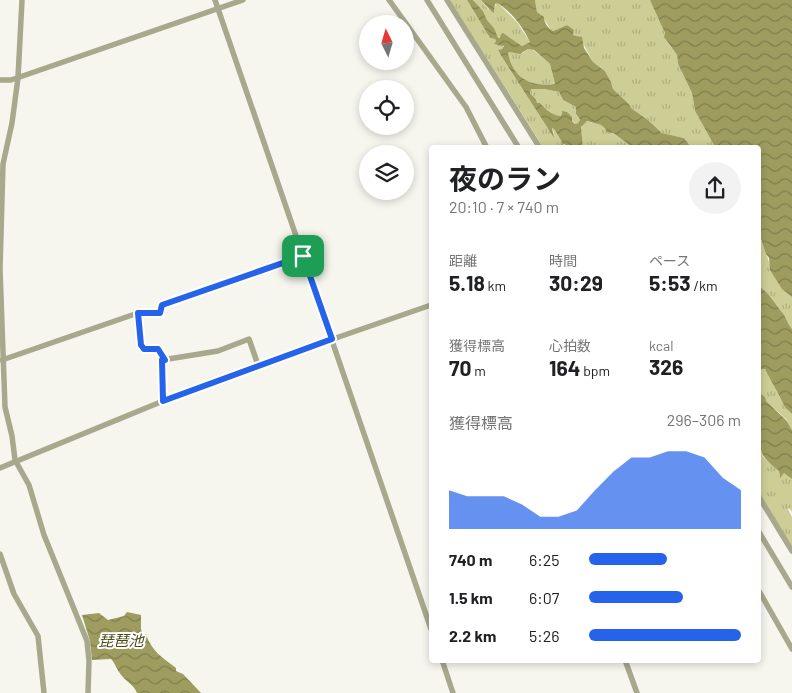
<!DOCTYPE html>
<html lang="ja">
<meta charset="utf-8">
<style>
body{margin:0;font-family:Barlow,"Noto Sans JP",sans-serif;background:#f2f2f2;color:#202124;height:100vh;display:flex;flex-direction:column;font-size:19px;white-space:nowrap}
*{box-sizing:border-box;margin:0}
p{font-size:16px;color:#757577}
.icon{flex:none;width:28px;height:28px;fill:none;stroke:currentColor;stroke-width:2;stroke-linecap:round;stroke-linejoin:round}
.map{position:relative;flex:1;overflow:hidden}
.sheet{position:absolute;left:429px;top:145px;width:332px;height:518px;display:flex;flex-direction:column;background:#fff;border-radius:5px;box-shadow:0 2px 8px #0003}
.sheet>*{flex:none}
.needle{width:32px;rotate:355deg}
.fabs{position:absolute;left:359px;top:15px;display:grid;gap:10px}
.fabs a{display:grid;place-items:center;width:55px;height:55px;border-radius:50%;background:#fff;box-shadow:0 2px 8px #0003;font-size:25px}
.pin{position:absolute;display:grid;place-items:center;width:42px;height:42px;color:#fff;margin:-21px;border-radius:10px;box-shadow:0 2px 8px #0006}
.round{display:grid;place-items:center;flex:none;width:52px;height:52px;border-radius:26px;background:#f2f2f2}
.summary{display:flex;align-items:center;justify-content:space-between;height:85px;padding:0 20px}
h1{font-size:28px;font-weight:700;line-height:38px}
.figures{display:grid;grid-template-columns:repeat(3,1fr);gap:8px;height:85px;padding:5px 20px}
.figures div{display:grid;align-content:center}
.figures b{font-size:21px;font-weight:700}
.figures small{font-size:14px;font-weight:400}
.figures p{font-size:14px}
.chart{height:140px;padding:10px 20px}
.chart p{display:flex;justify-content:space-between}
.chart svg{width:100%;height:90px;margin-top:5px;fill:#2563eb;opacity:.7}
ul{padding:0 20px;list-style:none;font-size:16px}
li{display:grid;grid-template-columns:80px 60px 1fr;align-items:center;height:38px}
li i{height:12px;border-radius:6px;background:#2563eb}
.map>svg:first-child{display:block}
.grass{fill:url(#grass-tufts)}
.water{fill:url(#water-waves);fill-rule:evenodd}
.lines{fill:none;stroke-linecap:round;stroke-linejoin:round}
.minor{stroke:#a8a88d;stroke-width:5.5}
.route-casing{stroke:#fff;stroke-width:10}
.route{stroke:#2563eb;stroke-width:6}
.labels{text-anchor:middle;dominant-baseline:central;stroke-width:4;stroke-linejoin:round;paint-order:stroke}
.water-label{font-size:15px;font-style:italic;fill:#4a4918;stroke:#fff}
</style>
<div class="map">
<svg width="792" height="693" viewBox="0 0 792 693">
<defs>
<pattern id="grass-tufts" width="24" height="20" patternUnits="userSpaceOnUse" patternTransform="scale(1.25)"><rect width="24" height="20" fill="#cdcd96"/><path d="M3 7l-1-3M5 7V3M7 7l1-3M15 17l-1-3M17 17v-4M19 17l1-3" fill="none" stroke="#afaf81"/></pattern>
<pattern id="water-waves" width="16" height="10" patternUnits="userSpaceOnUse" patternTransform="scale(1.25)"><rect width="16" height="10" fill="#9e9d5f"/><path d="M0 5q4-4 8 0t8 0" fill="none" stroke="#807f4d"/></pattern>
</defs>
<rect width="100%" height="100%" fill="#f6f6ef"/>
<!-- grass -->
<g class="grass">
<polygon points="450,0 467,0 490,38 495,39 496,41 494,44 503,45 503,48 498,51 500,54 552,135 554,133 552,128 554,129 562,142 561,147 543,147"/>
<polygon points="473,0 481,0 488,9 494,12 496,3 498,3 517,22 530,42 522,46 504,34 501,34 501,38 498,38 495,35 494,28 487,20 483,11"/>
<polygon points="535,0 650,0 660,18 668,43 677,55 678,64 692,93 695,111 715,147 691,147 684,138 662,133 648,120 631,108 629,104 613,89 611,82 605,71 593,62 579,36 573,35 574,31 567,25 553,31 551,30 542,16 537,12"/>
<path d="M528 49 533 50 550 64 555 84C530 87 513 78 508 53L510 51 523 53Z"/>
<path d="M537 88 559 92 563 100 576 107V114L580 121 578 123 575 124 574 122 561 112V117C553 116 545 109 540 103H537L536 99 530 94V90Z"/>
<polygon points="586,121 601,125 632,147 583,147 581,129 582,125"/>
<path d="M759 233C761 237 761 241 763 245 771 266 773 282 792 297V329C787 323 786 316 781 311 775 302 768 292 759 286Z"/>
<path d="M761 369 767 370C774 386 780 402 792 414V430L787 420 765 400V397L759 392V370Z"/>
<polygon points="759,443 763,457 779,471 779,476 784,473 789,475 792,479 792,512 789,508 788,509 792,517 792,546 759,493"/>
</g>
<!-- water -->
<g class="water">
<path d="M467 0H473L483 11 487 20 494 28 498 38H500L501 34 503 33 522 46 530 42C523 27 511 11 497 3L495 4 494 13 490 10 481 0H535L537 12 544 17C544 23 548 28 553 31L567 25 574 30 573 35 582 37 584 48 593 62 605 71 611 82 613 89 629 104 631 108 648 120 662 133 684 138 691 147H632L613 133 606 132V129L601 125 587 121 581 127 583 147H569L564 144 561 147 562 142 554 129 552 128 554 138 500 54 498 50 502 49 504 46 494 44 496 41 495 39 490 38ZM528 49 534 50 550 64 555 84C530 87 513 78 508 53L510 52 520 54ZM532 89H544L559 92 563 100 576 107V114L580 120 578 123 575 124 572 121V117L567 112 562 111 561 116C553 116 545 109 540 103H537L536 99 530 94V91Z"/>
<polygon points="650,0 792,0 792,297 782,289 770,270 769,258 766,254 759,233 759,148 715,147 695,111 692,93 678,64 677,55 664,37 665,33"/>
<path d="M759 286C768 292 775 303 781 311 786 316 787 323 792 329V414L785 407 765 369 759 370V381Z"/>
<path d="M759 392 765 397 766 401 787 421 792 430V479L784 473 780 478 779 471C774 467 769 463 765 458 755 446 759 408 759 392Z"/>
<path d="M127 612 141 615V630L143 634H146C151 651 163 658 176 668V671L183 674 201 693H137C134 684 124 681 119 672 116 668 115 663 111 659L92 660 90 641 82 615 99 613 108 620 124 616Z"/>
</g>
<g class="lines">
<!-- minor -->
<g class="minor">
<polyline points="22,0 18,78 12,123 3,164 0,269 5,407 12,436 15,460 29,485 44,535 87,641 89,661 88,693"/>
<polyline points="215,0 431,629"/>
<polyline points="389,0 466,107 487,148"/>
<polyline points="427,0 519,148"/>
<polyline points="447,0 540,148"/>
<polyline points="0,80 11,80 243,0"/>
<polyline points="138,313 141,345 144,349 158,349 165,359"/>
<polyline points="2,360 138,313 160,313 162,305 303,256"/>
<polyline points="163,401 162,360 218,351 249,339 258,365"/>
<polyline points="0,468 163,401 258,365 431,305"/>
<polyline points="759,497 792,551"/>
<polyline points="759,532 792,587"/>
<polyline points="0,554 14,594 38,636 44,693"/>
<polyline points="759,591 792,649"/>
<polyline points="442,660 453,693"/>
<polyline points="625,660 637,693"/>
</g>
</g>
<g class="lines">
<!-- route casing -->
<g class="route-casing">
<polygon id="route" points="303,256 332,339 163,401 162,360 165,360 158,349 144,349 141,345 138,313 160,313 162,305"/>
</g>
<!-- route -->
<use href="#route" class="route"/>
</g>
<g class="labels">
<!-- water labels -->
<g class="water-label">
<text x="121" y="640">琵琶池</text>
</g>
</g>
</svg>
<div class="fabs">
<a><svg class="needle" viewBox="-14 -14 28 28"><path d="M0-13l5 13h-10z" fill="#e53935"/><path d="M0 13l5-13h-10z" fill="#757577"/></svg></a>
<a><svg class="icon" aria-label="locate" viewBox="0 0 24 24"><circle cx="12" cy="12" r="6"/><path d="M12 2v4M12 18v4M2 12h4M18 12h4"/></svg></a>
<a><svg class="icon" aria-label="layers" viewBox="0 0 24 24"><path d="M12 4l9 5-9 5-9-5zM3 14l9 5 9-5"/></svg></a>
</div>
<div class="pin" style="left:303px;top:256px;background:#1e9e55"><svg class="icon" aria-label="arrive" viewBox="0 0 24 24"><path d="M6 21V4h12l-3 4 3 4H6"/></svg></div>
<section class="sheet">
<div class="summary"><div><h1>夜のラン</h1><p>20:10 · 7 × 740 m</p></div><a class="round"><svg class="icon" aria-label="share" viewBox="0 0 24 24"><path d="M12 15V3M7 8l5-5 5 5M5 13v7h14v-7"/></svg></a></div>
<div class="figures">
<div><p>距離</p><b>5.18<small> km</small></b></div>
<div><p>時間</p><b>30:29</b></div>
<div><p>ペース</p><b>5:53<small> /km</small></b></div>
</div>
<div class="figures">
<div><p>獲得標高</p><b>70<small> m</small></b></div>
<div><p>心拍数</p><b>164<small> bpm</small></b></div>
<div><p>kcal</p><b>326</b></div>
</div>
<div class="chart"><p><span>獲得標高</span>296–306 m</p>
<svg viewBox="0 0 160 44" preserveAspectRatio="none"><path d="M0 44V25L10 28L20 28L30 28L40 32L50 38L60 38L70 35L80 25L90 16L100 9L110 9L120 6L130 6L140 9L150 19L160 25V44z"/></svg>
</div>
<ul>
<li><b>740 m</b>6:25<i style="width:51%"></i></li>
<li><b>1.5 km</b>6:07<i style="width:62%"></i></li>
<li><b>2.2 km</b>5:26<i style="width:100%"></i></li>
</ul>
</section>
</div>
